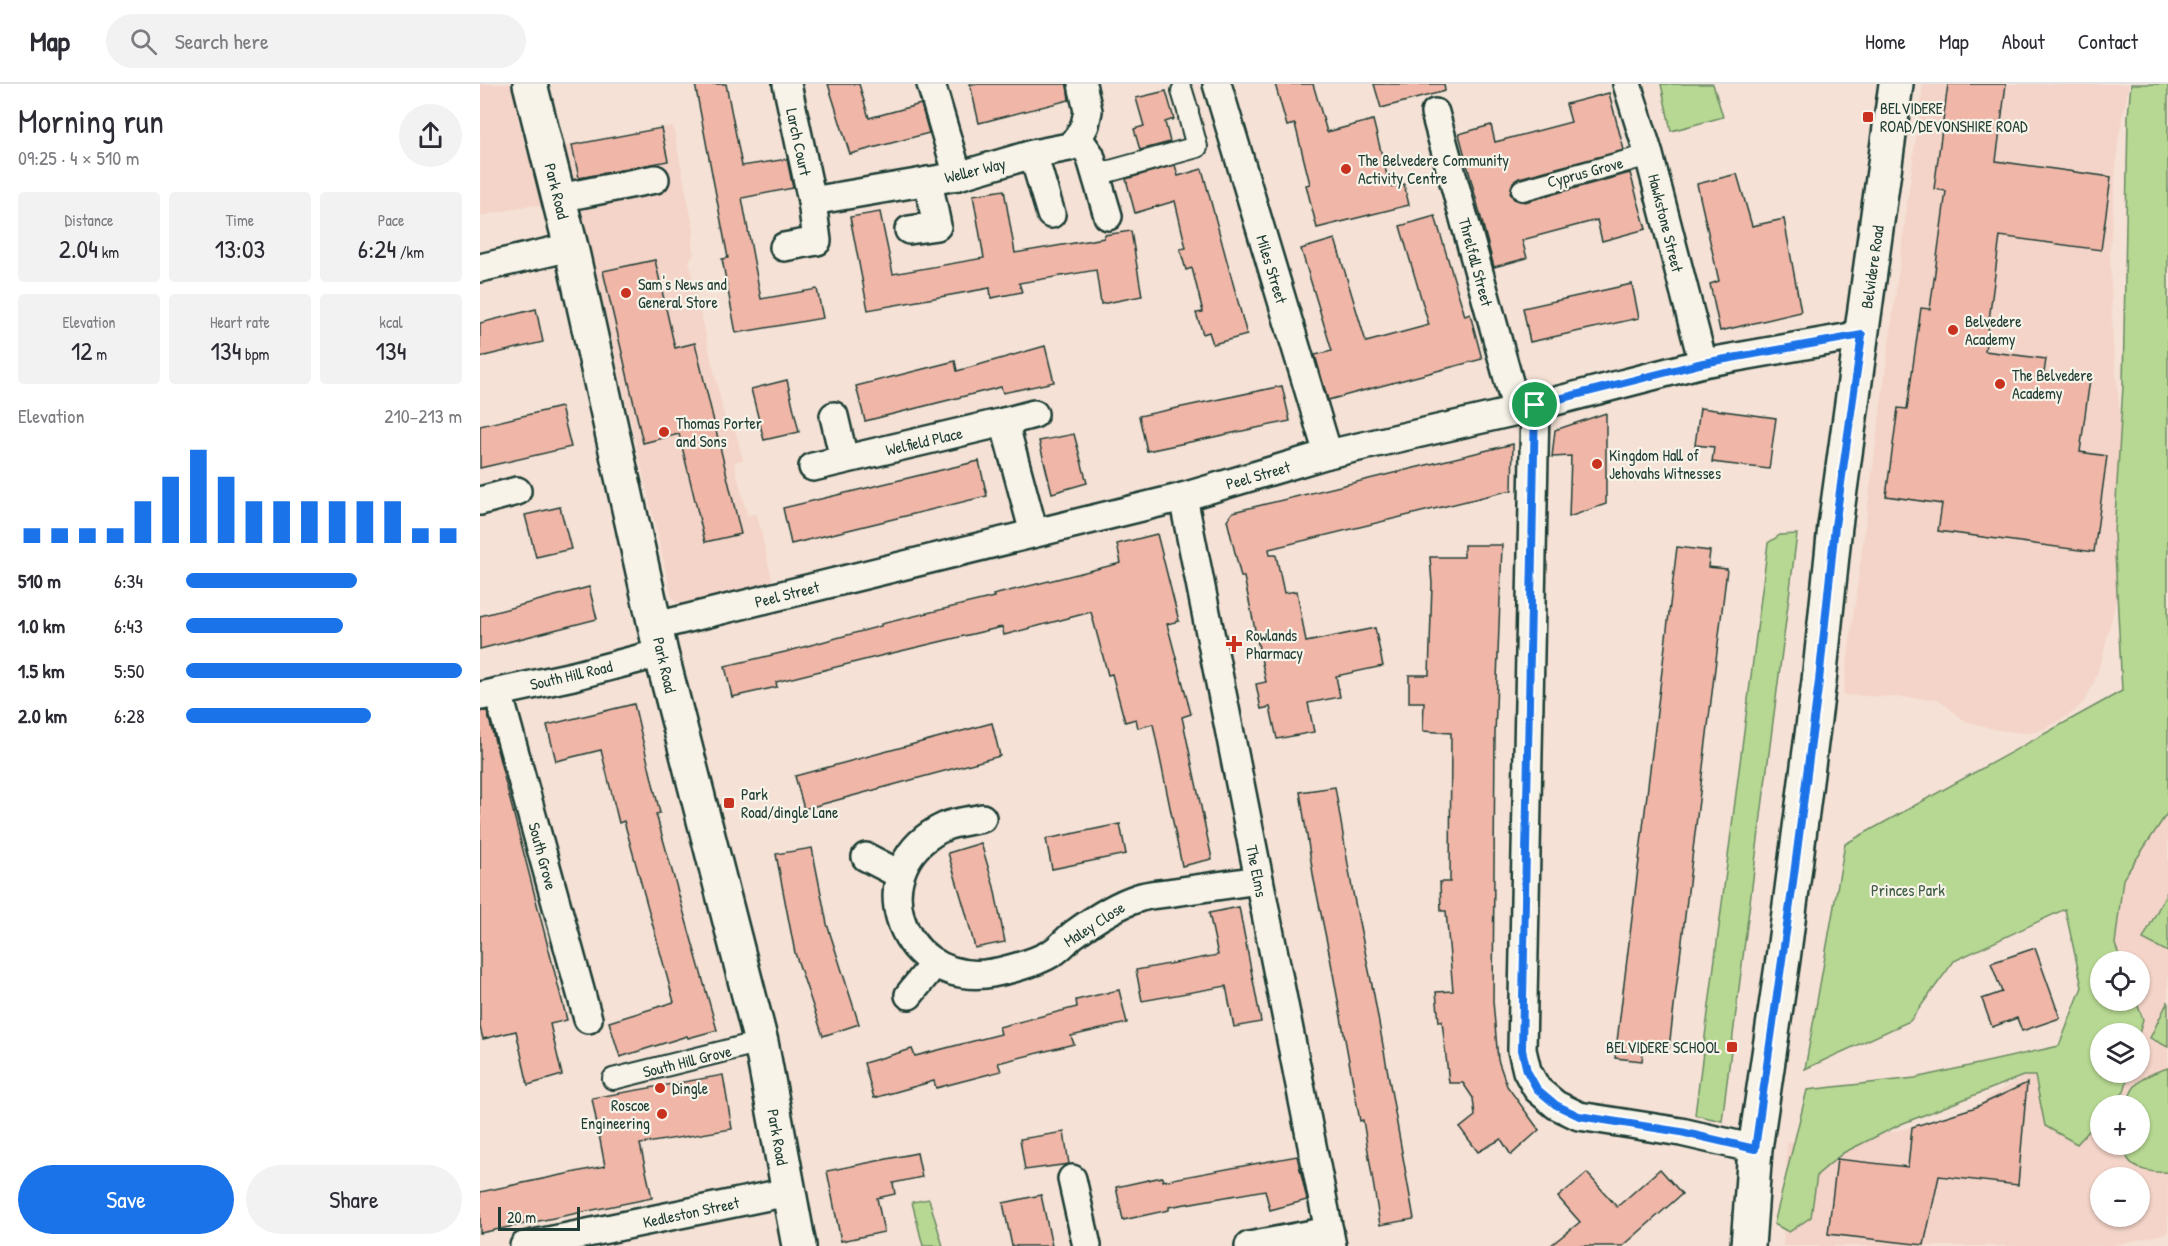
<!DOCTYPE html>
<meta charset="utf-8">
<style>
body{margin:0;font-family:"Patrick Hand",sans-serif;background:#f2f2f3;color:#2b2b33;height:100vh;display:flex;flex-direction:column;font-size:22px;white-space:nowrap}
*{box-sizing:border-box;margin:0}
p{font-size:20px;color:#7c7c81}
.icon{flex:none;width:33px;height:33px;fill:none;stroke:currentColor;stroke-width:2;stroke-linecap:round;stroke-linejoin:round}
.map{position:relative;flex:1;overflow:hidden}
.panel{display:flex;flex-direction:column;background:#fff;width:480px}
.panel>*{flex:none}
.tools{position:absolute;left:1610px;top:867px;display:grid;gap:12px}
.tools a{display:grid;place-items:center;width:60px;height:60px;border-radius:50%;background:#fff;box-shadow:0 2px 4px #0004;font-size:30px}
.scale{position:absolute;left:18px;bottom:15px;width:82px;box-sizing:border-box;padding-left:6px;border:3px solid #1f3d34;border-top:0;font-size:16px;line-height:21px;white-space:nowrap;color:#1f3d34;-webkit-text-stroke:4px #f7f3e8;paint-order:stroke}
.pin{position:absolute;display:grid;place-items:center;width:51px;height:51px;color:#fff;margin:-26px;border:3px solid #fff;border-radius:50%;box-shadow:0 2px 6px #0007}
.round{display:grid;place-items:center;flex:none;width:63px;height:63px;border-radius:32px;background:#f2f2f3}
.summary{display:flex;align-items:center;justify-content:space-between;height:102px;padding:0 18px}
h1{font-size:33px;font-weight:600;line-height:45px}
.figures{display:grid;grid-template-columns:repeat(3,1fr);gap:9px;height:102px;padding:6px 18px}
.figures div{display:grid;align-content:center;border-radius:6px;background:#f2f2f3;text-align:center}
.figures b{font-size:26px;font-weight:600}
.figures small{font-size:16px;font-weight:400}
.figures p{font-size:16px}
.chart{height:168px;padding:12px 18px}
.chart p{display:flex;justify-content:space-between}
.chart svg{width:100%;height:108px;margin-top:6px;stroke:#1a73e8;stroke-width:6}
.cta{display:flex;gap:12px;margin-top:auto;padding:12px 18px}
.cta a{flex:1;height:69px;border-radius:36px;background:#1a73e8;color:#fff;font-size:24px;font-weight:600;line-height:69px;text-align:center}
.cta a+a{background:#f2f2f3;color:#2b2b33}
ul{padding:0 18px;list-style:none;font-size:20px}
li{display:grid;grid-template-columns:96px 72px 1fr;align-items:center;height:45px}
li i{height:15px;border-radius:8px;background:#1a73e8}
header{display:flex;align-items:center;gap:36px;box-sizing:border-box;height:84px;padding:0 30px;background:#fff;border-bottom:2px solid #e1e1e2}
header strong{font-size:28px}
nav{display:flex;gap:33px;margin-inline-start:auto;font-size:21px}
.search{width:420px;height:54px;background:#f2f2f3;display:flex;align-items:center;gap:15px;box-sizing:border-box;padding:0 21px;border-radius:33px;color:#7c7c81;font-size:22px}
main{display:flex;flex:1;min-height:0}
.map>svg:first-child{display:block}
.built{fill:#f4d4c8;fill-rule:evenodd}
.green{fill:#b7d892;stroke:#6b8a63;stroke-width:1.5}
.building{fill:#f0b7a8;stroke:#1f3d34;stroke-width:1.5}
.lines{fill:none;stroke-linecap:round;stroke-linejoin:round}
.pedestrian-casing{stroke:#1f3d34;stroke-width:24}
.minor-casing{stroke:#1f3d34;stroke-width:32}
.secondary-casing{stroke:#1f3d34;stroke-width:38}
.trunk-casing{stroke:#1f3d34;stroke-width:38}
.pedestrian{stroke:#f7f3e8;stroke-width:20}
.minor{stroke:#f7f3e8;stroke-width:27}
.secondary{stroke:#f7f3e8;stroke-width:33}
.trunk{stroke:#f7f3e8;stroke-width:33}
.route-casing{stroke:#fff;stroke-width:12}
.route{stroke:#1a73e8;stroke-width:8}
.poi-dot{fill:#c8321e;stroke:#f7f3e8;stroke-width:2}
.labels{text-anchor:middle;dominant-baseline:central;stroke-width:4.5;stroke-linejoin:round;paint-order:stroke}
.poi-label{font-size:16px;fill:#1f3d34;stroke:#f7f3e8;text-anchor:start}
.street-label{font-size:16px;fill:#1f3d34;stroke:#f7f3e8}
.park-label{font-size:16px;fill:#3d5c47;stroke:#f7f3e8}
</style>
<header>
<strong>Map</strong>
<div class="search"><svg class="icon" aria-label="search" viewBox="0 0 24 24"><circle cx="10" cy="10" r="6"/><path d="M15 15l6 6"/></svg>Search here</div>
<nav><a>Home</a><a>Map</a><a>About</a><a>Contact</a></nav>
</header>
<main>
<section class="panel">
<div class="summary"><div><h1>Morning run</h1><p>09:25 · 4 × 510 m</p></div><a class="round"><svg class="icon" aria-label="share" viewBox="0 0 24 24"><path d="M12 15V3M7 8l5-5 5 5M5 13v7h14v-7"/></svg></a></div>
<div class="figures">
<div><p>Distance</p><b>2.04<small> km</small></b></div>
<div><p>Time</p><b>13:03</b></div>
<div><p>Pace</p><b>6:24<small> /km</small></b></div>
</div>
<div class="figures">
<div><p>Elevation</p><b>12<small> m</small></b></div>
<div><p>Heart rate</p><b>134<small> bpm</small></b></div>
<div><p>kcal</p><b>134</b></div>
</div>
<div class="chart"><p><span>Elevation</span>210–213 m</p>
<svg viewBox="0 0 160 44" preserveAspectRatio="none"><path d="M5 44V38M15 44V38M25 44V38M35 44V38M45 44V27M55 44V17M65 44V6M75 44V17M85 44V27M95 44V27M105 44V27M115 44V27M125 44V27M135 44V27M145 44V38M155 44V38"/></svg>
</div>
<ul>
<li><b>510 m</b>6:34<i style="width:62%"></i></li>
<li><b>1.0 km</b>6:43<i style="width:57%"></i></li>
<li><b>1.5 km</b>5:50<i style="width:100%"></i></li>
<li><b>2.0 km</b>6:28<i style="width:67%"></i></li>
</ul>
<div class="cta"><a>Save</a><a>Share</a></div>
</section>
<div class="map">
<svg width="1688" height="1162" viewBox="0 0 1688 1162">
<rect width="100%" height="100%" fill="#f5e1d5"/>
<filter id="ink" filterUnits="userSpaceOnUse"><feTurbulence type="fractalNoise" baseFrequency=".0167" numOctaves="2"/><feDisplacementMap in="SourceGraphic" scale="12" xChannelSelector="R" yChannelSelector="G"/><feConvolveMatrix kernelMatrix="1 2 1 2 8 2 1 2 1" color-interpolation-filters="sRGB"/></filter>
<g filter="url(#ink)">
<!-- built -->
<g class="built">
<polygon points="0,0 33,0 37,18 37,30 47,69 193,42 214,147 212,162 214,170 209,177 246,340 253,338 263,376 254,378 267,431 277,430 293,500 204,521 196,518 192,513 102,131 51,121 0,132"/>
<polygon points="1443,0 1649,0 1638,57 1630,166 1633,260 1641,340 1652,423 1653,445 1623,571 1613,601 1604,617 1592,629 1576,639 1557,648 1545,649 1518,646 1485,637 1458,615 1363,611"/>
<path d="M1688 712V1149L1630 1162H1303L1307 1058 1350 1059 1417 1047 1498 1022 1510 1012 1561 983 1620 988H1659V950L1645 917 1659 916V878L1632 877 1594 763ZM1620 1022H1659V1060H1620ZM1620 1094H1659V1132H1620Z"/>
</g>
<!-- green -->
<g class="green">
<polygon points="1181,0 1233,0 1243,33 1191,47"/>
<polygon points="1651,0 1688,0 1688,728 1643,795 1635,860 1641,877 1620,878 1620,916 1656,917 1663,935 1659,950 1620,950 1620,988 1649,989 1644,1008 1632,1021 1620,1022 1620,1035 1597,1060 1565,1042 1555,992 1543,992 1421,1040 1363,1069 1337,1091 1331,1133 1309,1148 1294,1140 1327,1006 1435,994 1579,962 1602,903 1585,825 1474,877 1430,937 1325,985 1365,760 1642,607 1634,449 1643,302 1648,32"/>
<polygon points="1317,450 1242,1037 1215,1031 1288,459 1300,451"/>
<polygon points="1688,806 1688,868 1663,855"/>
<polygon points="1688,917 1688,963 1670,954"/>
<path d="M1688 984V1088C1675 1089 1655 1087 1648 1075 1646 1071 1645 1065 1643 1061L1659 1060V1022L1647 1021C1651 998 1667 990 1688 984Z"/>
<polygon points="449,1115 463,1162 443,1162 432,1118"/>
</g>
<!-- building -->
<g class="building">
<polygon points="215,0 246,0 262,82 307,75 313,104 262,114 281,215 337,205 343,234 256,249 242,175 248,174"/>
<polygon points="348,0 379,0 389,34 441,20 449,49 370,70"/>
<polygon points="490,0 587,0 589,16 499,39"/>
<polygon points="795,0 833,0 847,48 893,36 910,103 924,100 929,121 837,144 826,101 830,100 815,40 807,42"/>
<polygon points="894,0 964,0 965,7 901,24"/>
<polygon points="1468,0 1526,0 1516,77 1631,93 1621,166 1520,152 1505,267 1566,275 1564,289 1610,295 1600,368 1627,372 1614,468 1458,447 1462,420 1406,412 1418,324 1427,325 1441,224 1450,225 1466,107 1454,105"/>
<polygon points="686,7 694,35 685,38 690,58 660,66 654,45 664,42 656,14"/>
<polygon points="1129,9 1144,66 1039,94 1033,98 1030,109 1034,115 1045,118 1150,89 1166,145 1122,157 1117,136 1042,156 1047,174 1014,183 979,50 1011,41 1015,58 1091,38 1086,20"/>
<polygon points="181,44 188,77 99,94 92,61"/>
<polygon points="695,81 698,92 722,85 767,251 733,260 729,248 723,250 716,229 723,228 712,184 706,186 700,165 706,164 695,117 655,129 646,95"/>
<polygon points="1257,90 1272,142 1304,135 1321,228 1240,247 1230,200 1239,197 1217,100"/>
<polygon points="524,106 535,169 624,154 624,151 651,147 662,212 621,220 616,186 539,199 542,208 511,214 510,204 388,226 370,133 400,128 413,190 504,174 493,111"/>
<polygon points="955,132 985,232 990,230 1002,275 848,316 835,271 852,267 821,165 855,155 886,258 949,241 920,142"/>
<polygon points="175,176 195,264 215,259 261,450 225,458 199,350 163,359 123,187"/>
<polygon points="1152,200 1159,234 1050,258 1043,224"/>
<polygon points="56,225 63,258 0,273 0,239"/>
<polygon points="565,262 574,298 523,309 521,303 385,337 376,302 475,277 477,287"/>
<polygon points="307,296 319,348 284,356 271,305"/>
<polygon points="802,302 810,337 667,367 659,332"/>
<polygon points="81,323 91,363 0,384 0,342"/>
<polygon points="1220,324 1296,334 1289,385 1232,378 1234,363 1215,361"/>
<polygon points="1126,329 1126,420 1089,433 1091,372 1072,373 1075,346"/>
<polygon points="594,350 607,399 572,409 559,357"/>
<polygon points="1033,360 1032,406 789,465 790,471 796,471 804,509 817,507 826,558 895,544 903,582 856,592 860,613 828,619 834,648 797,655 790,623 781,625 776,600 786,598 764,493 761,493 747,436 753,428"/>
<polygon points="499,377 507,412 311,460 303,424"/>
<polygon points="80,423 91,465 56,473 45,431"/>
<polygon points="677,450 699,537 687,540 711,630 702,633 732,775 702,782 673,640 658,644 656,635 645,638 632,590 628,591 611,528 524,551 522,543 400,572 296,598 297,603 252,613 245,582 305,568 401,542 401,540 514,513 513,511 641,479 637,460"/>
<polygon points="984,461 1022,461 1015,650 1013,917 1018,976 1027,1002 1059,1046 1031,1071 1021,1055 998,1068 980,1044 995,1032 993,1014 983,999 969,999 962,937 959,938 956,908 973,907 966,827 961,827 960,798 970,798 971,649 943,647 944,618 929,618 929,591 949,591 952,500 950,473 984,473"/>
<polygon points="1197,463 1230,467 1228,483 1247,485 1189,964 1164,961 1162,977 1135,974"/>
<polygon points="109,503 117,535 0,565 0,532"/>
<polygon points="154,620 180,729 176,730 237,946 208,954 207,952 140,973 129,938 194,918 144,737 139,739 121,666 76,677 67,641"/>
<polygon points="0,627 7,627 87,936 70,940 82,991 48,1001 36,947 3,955 0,943"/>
<polygon points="512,639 520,672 324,725 315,692"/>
<polygon points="855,703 872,804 894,911 934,1135 900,1141 883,1036 880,1037 850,873 834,796 820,708"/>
<polygon points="640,740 646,770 572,785 566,755"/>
<polygon points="501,759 514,803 525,858 495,864 486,829 468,769"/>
<polygon points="332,764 347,840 379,940 343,952 315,869 296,770"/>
<polygon points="759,823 781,938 754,943 746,902 662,917 656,886 738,871 729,829"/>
<polygon points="1555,864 1580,934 1542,947 1537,934 1512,943 1502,915 1522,908 1511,879"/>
<polygon points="639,906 647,939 591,952 594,960 518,979 521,987 456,1004 454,997 394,1014 384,979 432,965 435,972 521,950 519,943 597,923 596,916"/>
<polygon points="243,991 252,1045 160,1060 172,1114 0,1149 0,1108 125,1082 112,1014"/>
<polygon points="1547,999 1538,1101 1459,1092 1444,1161 1348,1150 1357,1075 1428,1083 1432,1043 1496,1023"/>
<polygon points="584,1048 589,1080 545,1086 540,1055"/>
<polygon points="437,1069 442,1093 413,1099 415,1110 397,1114 404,1148 361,1157 347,1087"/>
<polygon points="817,1072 827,1116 790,1126 785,1106 689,1123 689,1126 643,1136 636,1103 682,1093 683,1097"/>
<polygon points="1180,1085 1202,1110 1143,1162 1070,1162 1100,1138 1078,1113 1107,1089 1137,1123"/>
<polygon points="561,1111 572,1162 532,1162 523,1119"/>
</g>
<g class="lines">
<!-- pedestrian casing -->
<g class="pedestrian-casing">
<g id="pedestrian">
<polyline points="702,7 708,27"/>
<polyline points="616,91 717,63 709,33"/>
<polyline points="1042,106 1169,71"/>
<polyline points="133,995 281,958"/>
</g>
</g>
<!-- minor casing -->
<g class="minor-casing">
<g id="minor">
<polyline points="451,0 478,92"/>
<polyline points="737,0 848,370"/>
<polyline points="1147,0 1169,71 1223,279"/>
<polyline points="955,29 1037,327"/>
<polyline points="598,54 610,71 628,132"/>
<polyline points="553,70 571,130"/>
<polyline points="79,114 175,95"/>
<polyline points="332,117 478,92 553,70 589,63 598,54 605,41 608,27 602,0"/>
<polyline points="429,146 457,142 448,97"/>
<polyline points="304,163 337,157 332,117 307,0"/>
<polyline points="0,184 91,163"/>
<polyline points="1055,321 1042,966 1047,987 1057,1005 1076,1021 1099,1032 1201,1048 1275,1065"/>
<polyline points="354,332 364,375"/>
<polyline points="524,338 554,330"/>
<polyline points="333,383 524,338 554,449"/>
<polyline points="703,413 852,1162"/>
<polyline points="0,417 37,407"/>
<polyline points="176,542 703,413 848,370 1037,327 1223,279 1382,251"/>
<polyline points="18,608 108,935"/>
<polyline points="1,612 93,592 181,569"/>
<path d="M502 734C490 737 476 738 466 742 380 781 417 898 505 890 522 888 555 879 570 870 579 866 586 856 594 850 613 836 636 821 658 814 668 810 682 810 694 808 722 804 751 800 779 796"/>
<polyline points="386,773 419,790"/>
<polyline points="429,911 454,880"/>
<polyline points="592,1095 607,1162"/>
<polyline points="44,1162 308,1108"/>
<polyline points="769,1162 849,1147"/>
</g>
</g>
<!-- secondary casing -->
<g class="secondary-casing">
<polyline id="secondary" points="1268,1162 1275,1065 1303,875 1339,597 1355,442 1416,0"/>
</g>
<!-- trunk casing -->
<g class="trunk-casing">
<polyline id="trunk" points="50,0 91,163 181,569 281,958 319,1162"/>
</g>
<!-- pedestrian -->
<use href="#pedestrian" class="pedestrian"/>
<!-- minor -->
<use href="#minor" class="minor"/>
<!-- secondary -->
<use href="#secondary" class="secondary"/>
<!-- trunk -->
<use href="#trunk" class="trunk"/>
</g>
</g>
<g class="lines" filter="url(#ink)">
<!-- route casing -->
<g class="route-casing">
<polygon id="route" points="1382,251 1355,442 1339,597 1312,806 1275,1065 1201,1048 1099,1032 1076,1021 1057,1005 1047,987 1042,966 1055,321 1223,279"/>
</g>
<!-- route -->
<use href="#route" class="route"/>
</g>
<!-- markers -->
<g class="poi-dot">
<rect x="1382" y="27" width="12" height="12" rx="3"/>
<circle cx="866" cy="85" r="6"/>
<circle cx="146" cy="209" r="6"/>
<circle cx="1473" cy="246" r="6"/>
<circle cx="1520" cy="300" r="6"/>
<circle cx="184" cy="348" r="6"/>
<circle cx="1117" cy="380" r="6"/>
<path d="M751 551h6v6h6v6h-6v6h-6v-6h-6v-6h6z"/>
<rect x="243" y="713" width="12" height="12" rx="3"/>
<rect x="1246" y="957" width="12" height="12" rx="3"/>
<circle cx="180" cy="1004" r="6"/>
<circle cx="182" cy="1030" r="6"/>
</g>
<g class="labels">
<!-- poi labels -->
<g class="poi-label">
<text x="1400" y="24">BELVIDERE<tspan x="1400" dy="18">ROAD/DEVONSHIRE ROAD</tspan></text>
<text x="878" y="76">The Belvedere Community<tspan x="878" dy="18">Activity Centre</tspan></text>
<text x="158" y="200">Sam's News and<tspan x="158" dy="18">General Store</tspan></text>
<text x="1485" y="237">Belvedere<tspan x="1485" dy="18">Academy</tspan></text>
<text x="1532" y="291">The Belvedere<tspan x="1532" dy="18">Academy</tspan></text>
<text x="196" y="339">Thomas Porter<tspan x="196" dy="18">and Sons</tspan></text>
<text x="1129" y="371">Kingdom Hall of<tspan x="1129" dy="18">Jehovahs Witnesses</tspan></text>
<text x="766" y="551">Rowlands<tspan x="766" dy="18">Pharmacy</tspan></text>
<text x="261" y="710">Park<tspan x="261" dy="18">Road/dingle Lane</tspan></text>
<text x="1240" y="963" text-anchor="end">BELVIDERE SCHOOL</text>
<text x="192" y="1004">Dingle</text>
<text x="170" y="1021" text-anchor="end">Roscoe<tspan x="170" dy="18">Engineering</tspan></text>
</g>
<!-- street labels -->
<g class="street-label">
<text transform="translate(319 58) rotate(78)">Larch Court</text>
<text transform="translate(495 86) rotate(-14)">Weller Way</text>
<text transform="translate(1105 88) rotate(-15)">Cyprus Grove</text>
<text transform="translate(77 107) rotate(76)">Park Road</text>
<text transform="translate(1186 139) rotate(76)">Hawkstone Street</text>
<text transform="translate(996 178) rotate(75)">Threlfall Street</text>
<text transform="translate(1392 183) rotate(-82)">Belvidere Road</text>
<text transform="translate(792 185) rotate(73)">Miles Street</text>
<text transform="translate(444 357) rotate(-13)">Welfield Place</text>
<text transform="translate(778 391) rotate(-16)">Peel Street</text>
<text transform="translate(307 510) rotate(-14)">Peel Street</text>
<text transform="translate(185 581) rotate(77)">Park Road</text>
<text transform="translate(91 591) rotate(-13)">South Hill Road</text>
<text transform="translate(63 772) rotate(75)">South Grove</text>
<text transform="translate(777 787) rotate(79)">The Elms</text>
<text transform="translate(614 840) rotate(-33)">Maley Close</text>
<text transform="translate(207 977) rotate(-14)">South Hill Grove</text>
<text transform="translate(298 1053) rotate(80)">Park Road</text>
<text transform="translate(211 1128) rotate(-12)">Kedleston Street</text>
</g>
<!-- park labels -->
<g class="park-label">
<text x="1428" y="806">Princes Park</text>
</g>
</g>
</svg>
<div class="tools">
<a><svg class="icon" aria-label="locate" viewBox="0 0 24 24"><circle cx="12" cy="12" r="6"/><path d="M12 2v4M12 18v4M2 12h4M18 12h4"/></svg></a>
<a><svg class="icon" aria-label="layers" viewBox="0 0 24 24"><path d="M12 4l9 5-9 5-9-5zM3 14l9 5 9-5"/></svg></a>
<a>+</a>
<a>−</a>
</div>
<div class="scale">20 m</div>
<div class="pin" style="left:1055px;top:321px;background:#1e9e55"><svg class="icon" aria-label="arrive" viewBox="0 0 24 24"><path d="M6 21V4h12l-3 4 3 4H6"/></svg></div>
</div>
</main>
